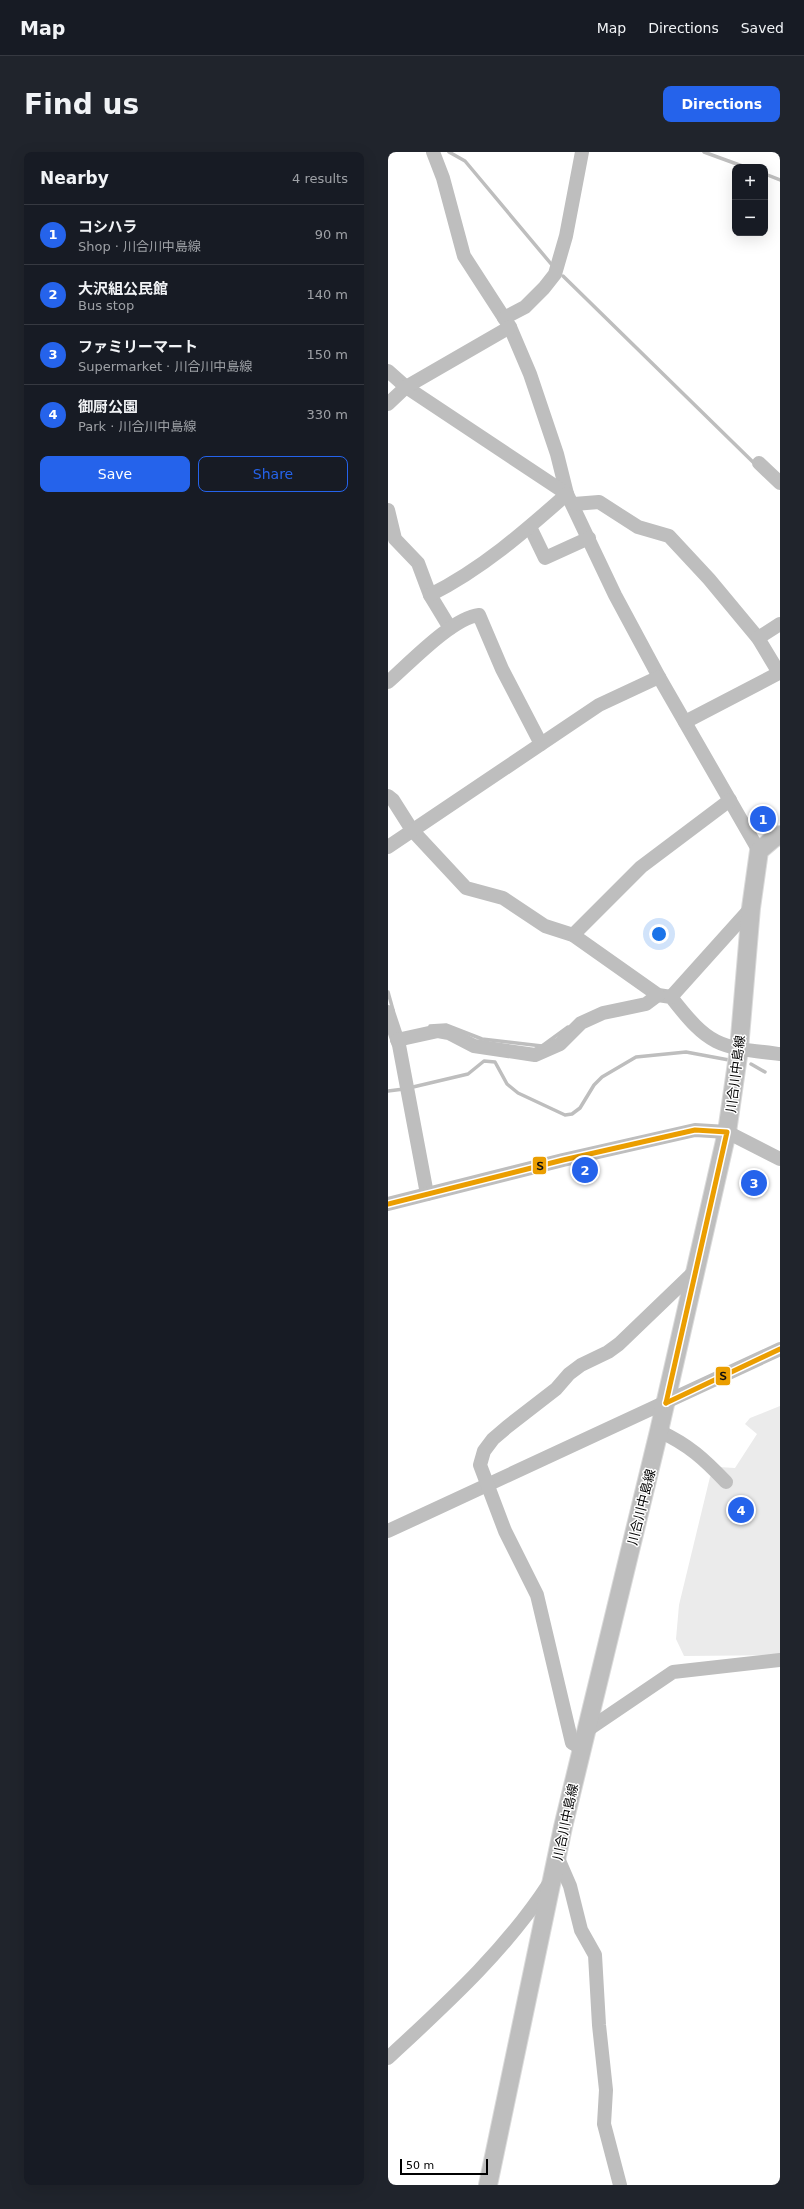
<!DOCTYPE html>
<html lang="en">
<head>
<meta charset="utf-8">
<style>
	:root { --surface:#171b24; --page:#20242c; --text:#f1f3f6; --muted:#9ea1a6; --line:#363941; --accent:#2563eb }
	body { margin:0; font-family:"DejaVu Sans","Noto Sans JP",sans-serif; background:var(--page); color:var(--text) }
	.controls { position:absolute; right:12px; top:12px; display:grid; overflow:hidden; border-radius:8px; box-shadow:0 4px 16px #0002 }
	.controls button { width:36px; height:36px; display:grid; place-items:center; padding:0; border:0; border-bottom:1px solid var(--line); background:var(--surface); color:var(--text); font:20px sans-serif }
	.scale { position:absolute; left:12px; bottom:10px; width:88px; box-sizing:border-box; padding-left:4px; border:2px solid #000; border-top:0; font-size:11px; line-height:14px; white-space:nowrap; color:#000; -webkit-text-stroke:3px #fff; paint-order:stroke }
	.you { position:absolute; left:271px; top:782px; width:14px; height:14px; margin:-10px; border:3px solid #fff; border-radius:50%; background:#1a73e8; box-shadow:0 0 0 6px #1a73e833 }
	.badge { display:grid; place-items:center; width:26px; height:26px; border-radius:50%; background:var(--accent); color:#fff; font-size:13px; font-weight:700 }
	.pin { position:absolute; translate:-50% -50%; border:2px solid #fff; box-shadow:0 1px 4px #0006 }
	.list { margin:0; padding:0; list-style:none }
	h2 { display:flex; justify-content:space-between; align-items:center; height:52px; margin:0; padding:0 16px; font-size:17px }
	h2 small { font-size:13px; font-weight:400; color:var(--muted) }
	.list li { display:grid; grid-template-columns:26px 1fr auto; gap:12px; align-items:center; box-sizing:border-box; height:60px; padding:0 16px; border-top:1px solid var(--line) }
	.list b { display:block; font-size:15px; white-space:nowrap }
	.list p { margin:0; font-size:13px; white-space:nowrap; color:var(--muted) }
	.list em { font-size:13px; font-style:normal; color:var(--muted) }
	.actions { display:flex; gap:8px; padding:12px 16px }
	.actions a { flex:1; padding:9px 0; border:1px solid var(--accent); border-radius:8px; text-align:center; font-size:14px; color:var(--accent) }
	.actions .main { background:var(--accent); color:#fff }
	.map { position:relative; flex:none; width:392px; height:2033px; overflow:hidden; border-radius:8px }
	header { display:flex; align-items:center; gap:24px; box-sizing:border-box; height:56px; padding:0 20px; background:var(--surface); border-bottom:1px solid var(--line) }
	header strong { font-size:19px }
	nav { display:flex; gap:22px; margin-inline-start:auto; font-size:14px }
	.intro { display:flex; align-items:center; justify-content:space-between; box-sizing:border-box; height:96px; padding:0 24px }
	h1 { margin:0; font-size:28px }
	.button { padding:10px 18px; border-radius:8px; background:var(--accent); color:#fff; font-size:14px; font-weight:700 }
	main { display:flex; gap:24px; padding:0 24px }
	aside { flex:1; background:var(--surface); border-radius:8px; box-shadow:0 4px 16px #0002 }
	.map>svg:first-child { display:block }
</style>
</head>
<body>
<header>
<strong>Map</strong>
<nav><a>Map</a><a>Directions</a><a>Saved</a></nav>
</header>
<div class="intro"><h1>Find us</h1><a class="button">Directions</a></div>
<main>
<aside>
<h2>Nearby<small>4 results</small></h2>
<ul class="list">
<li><span class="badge">1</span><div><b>コシハラ</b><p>Shop · 川合川中島線</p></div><em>90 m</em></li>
<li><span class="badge">2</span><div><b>大沢組公民館</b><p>Bus stop</p></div><em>140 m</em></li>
<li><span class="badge">3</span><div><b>ファミリーマート</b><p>Supermarket · 川合川中島線</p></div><em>150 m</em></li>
<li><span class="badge">4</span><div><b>御厨公園</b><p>Park · 川合川中島線</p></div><em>330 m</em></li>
</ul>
<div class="actions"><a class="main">Save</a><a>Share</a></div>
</aside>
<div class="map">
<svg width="392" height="2033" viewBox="0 0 392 2033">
	<rect width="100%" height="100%" fill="#fff"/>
	<!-- green -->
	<path fill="#ebebeb" d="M392 1254V1503L296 1504 288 1487 291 1453 322 1325 330 1315 347 1316 369 1282 357 1272 362 1266Z"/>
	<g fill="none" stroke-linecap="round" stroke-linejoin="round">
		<!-- stream -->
		<g stroke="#bebebe" stroke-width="3.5">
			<path d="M61 0 77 9 164 113"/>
			<path d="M316 0 357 15"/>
			<path d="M377 22 392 28"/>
			<path d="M175 124 368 313"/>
			<path d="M0 840 5 858"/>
			<path d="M42 874 58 873 94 887 154 894 180 875"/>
			<path d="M363 912 377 920"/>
			<path d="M25 935 80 922 96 909 107 910 119 932 130 941 177 963 184 962 192 956 206 933 214 925 248 905 298 900 341 908"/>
			<path d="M0 939 16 937"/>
		</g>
		<defs>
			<path id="major" d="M100 2033 175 1675 271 1279 339 980 351 897 363 756 371 699 385 687 392 683"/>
		</defs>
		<!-- major casing -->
		<use href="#major" stroke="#dbdbdb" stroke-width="20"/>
		<!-- minor -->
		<g stroke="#bebebe" stroke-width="14">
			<path d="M45 0 55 26 76 104 122 175 142 222 169 302 179 342 227 443 271 525 371 699"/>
			<path d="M116 166 137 155 156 136 167 122 178 84 194 0"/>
			<path d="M0 219 18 235 179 342"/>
			<path d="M0 252 18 235 122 175"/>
			<path d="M371 311 392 331"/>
			<path d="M186 352 211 350 250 375 281 384 321 427 370 486 391 521 297 570"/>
			<path d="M0 358 7 387 30 411 42 443 62 476"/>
			<path d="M142 375 157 406 201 386"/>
			<path d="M42 443C94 417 136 380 179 342"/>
			<path d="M370 486 392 472"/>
			<path d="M0 530C22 511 64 466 91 463L114 517 153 592"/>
			<path d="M0 644 5 648 24 678 78 736 115 746 157 774 185 783 270 843 283 845C322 895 330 895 392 902"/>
			<path d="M0 695 211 553 271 525"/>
			<path d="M185 783 253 715 342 648"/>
			<path d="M283 845 363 756"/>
			<path d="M0 860 11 893 39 1042"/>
			<path d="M9 888 50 879 61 881 86 894 147 903 172 892 193 871 215 861 258 852 270 843"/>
			<path d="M0 1052 175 1008 307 978 339 980 392 1007"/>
			<path d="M271 1279C301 1293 316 1307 338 1330"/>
			<path d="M0 1379 392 1197"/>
			<path d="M198 1579 285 1520 392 1508"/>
			<path d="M193 1596 184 1591 149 1443 117 1379 92 1313 96 1299 105 1287 119 1275 168 1237 181 1222 193 1213 220 1200 231 1192 307 1119"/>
			<path d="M169 1704 182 1734 193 1778 207 1803 211 1873 218 1938 216 1972 232 2033"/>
			<path d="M0 1906C58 1852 116 1800 160 1733"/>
		</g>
		<!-- major -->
		<use href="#major" stroke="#bebebe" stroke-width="18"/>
		<defs>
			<g id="bus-1">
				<path d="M0 1052 175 1008 307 978 339 980 278 1251"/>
				<path d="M278 1251 392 1197"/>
			</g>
		</defs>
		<!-- bus-1 casing -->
		<use href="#bus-1" stroke="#fff" stroke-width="8"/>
		<!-- bus-1 -->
		<use href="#bus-1" stroke="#eb9e00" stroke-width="5"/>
	</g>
	<g text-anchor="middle" stroke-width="3" stroke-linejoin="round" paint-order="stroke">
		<!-- street labels -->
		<g font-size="13" fill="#000" stroke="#fff">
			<text transform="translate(347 922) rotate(-83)" y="5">川合川中島線</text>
			<text transform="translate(253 1355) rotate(-76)" y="5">川合川中島線</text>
			<text transform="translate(177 1670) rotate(-78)" y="5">川合川中島線</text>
		</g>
	</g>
	<g stroke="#fff" stroke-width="1.5">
		<rect x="144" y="1004" width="15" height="19" rx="4" fill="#eb9e00"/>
		<rect x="327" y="1214" width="16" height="20" rx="4" fill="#eb9e00"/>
	</g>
	<g font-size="11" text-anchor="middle" font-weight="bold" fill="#111">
		<text x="152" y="1018">Ｓ</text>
		<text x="335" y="1228">Ｓ</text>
	</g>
</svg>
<div class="controls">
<button>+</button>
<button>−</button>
</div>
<div class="scale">50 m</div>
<div class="you"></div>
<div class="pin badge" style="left:375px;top:667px">1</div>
<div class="pin badge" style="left:197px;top:1018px">2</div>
<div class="pin badge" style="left:366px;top:1031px">3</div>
<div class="pin badge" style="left:353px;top:1358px">4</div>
</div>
</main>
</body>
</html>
